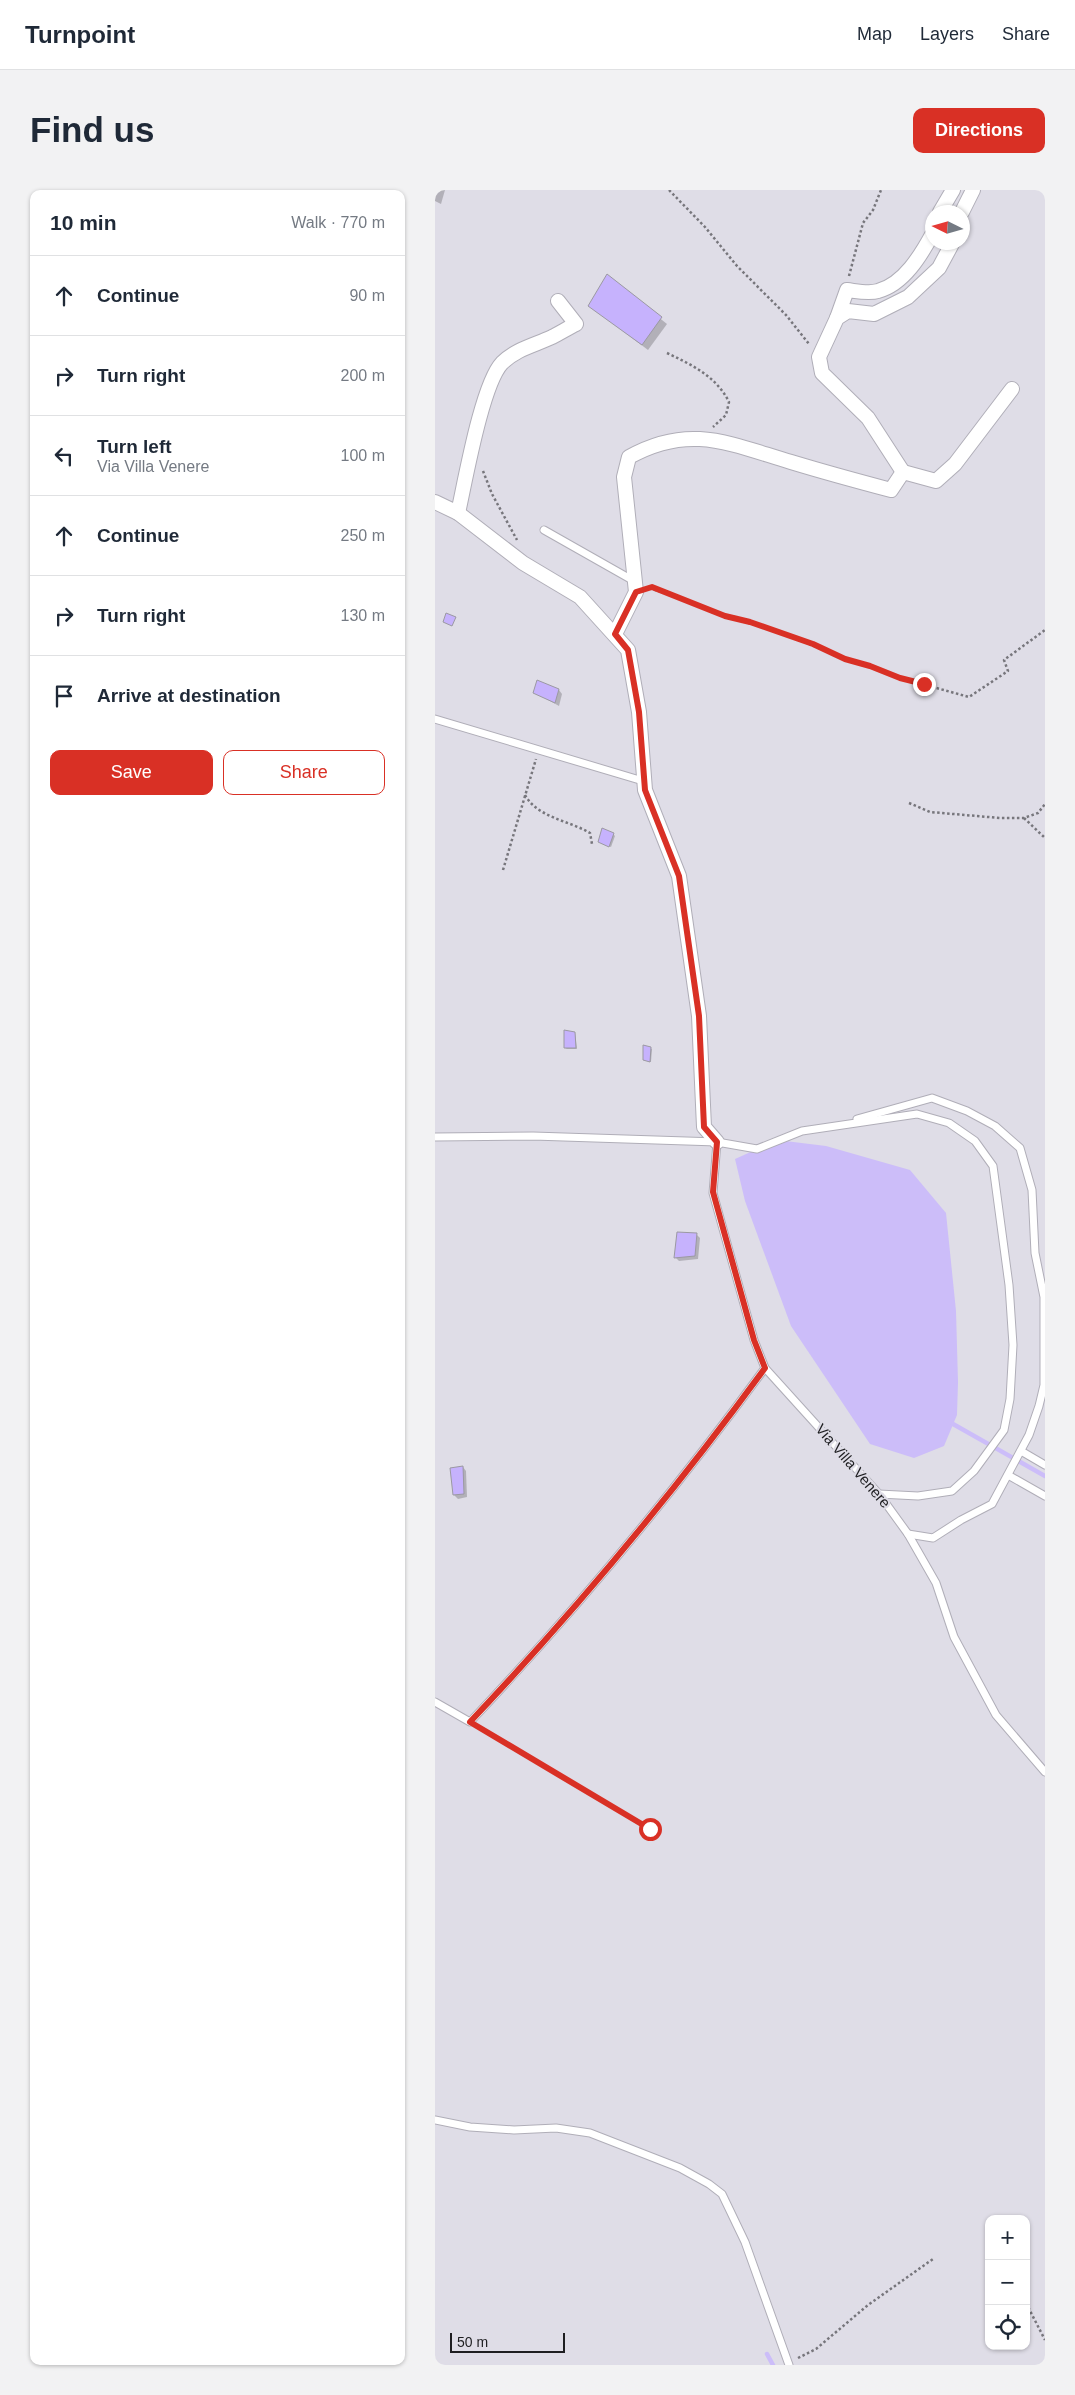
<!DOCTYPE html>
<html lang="en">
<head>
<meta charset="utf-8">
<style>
	:root { --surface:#fff; --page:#f2f2f3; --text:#1f2937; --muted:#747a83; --line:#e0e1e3; --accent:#d93025 }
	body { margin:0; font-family:Helvetica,sans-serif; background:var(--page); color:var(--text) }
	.controls { position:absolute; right:15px; bottom:15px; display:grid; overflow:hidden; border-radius:10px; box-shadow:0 1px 4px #0004 }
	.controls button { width:45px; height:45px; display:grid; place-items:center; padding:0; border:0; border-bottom:1px solid var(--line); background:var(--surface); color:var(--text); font:25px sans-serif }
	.compass { position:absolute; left:490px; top:15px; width:45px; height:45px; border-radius:50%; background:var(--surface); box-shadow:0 1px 4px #0004; rotate:275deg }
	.scale { position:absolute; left:15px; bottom:12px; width:115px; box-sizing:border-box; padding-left:5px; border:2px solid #1e1e21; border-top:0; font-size:14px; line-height:18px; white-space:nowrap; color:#1e1e21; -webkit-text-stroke:4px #dfdde7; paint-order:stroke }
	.stop { position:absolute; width:15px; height:15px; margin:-11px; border:4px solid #d93025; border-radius:50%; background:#fff }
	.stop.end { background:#d93025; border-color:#fff; box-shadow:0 1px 5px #0008 }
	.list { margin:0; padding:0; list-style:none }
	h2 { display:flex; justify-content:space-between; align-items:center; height:65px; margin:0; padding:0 20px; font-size:21px }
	h2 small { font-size:16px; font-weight:400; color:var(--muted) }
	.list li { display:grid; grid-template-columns:32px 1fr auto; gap:15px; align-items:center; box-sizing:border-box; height:80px; padding:0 20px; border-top:1px solid var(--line) }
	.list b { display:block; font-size:19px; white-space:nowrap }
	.list p { margin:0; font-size:16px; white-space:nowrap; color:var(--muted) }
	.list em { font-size:16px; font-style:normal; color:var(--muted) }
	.actions { display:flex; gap:10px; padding:15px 20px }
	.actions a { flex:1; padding:11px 0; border:1px solid var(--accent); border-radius:10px; text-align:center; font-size:18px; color:var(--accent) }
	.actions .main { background:var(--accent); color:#fff }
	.icon { flex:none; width:28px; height:28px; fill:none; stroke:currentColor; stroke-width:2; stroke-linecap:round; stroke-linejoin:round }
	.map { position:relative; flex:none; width:610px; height:2175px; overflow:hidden; border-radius:10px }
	header { display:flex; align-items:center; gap:30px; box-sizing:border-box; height:70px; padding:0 25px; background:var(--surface); border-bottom:1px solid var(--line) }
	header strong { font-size:24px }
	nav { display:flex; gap:28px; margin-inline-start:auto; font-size:18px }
	.intro { display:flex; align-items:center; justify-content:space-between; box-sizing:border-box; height:120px; padding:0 30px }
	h1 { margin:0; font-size:35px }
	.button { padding:12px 22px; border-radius:10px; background:var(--accent); color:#fff; font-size:18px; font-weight:700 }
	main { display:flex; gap:30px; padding:0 30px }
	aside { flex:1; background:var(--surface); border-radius:10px; box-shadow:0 1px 4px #0004 }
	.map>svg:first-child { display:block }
</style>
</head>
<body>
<header>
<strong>Turnpoint</strong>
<nav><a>Map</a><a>Layers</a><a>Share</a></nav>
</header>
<div class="intro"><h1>Find us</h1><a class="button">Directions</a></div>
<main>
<aside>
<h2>10 min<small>Walk · 770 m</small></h2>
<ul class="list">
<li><svg class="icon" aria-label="ahead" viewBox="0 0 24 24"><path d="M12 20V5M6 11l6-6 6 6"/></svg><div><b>Continue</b></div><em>90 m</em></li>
<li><svg class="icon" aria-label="right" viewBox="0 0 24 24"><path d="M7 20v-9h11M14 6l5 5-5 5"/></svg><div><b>Turn right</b></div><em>200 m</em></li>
<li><svg class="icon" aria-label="left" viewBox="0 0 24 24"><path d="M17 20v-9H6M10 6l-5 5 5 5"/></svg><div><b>Turn left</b><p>Via Villa Venere</p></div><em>100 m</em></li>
<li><svg class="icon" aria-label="ahead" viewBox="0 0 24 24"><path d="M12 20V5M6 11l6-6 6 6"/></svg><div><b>Continue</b></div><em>250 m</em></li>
<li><svg class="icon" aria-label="right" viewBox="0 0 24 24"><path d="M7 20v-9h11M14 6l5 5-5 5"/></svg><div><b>Turn right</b></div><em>130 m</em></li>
<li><svg class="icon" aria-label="arrive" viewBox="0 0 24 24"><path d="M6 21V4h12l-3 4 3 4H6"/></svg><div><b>Arrive at destination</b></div></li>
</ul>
<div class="actions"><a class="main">Save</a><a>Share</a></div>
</aside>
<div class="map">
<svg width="610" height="2175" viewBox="0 0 610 2175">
	<rect width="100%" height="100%" fill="#dfdde7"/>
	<!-- water -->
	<path fill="#ccbdf9" d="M342 950 391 956 475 980 511 1023 521 1121 523 1192 522 1225 509 1256 479 1268 435 1254 356 1136 310 1011 300 969Z"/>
	<!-- shadow -->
	<g fill="#0003">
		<path d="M0 0H10L6 14 0 11Z"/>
		<path d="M172 86 232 134 213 160 155 116Z"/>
		<path d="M124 500 127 504 124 516 99 502Z"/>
		<path d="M178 644 180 646 176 657 166 653Z"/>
		<path d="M140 843 142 859H132L130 858Z"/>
		<path d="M215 858 217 859 216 872 209 870Z"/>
		<path d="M261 1044 265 1048 263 1069 244 1071 240 1067Z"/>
		<path d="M28 1277 31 1281 32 1307 23 1309 19 1305 17 1279Z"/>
	</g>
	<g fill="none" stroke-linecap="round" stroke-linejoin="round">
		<!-- stream -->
		<g stroke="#ccbdf9" stroke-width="4.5">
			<path d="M518 1234 610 1286"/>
			<path d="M332 2164 338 2175"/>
		</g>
	</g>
	<!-- building -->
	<g fill="#c6b2fd" stroke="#9b99a2">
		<path d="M172 84 227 127 207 155 153 116Z"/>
		<path d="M11 423 21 427 17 436 8 432Z"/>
		<path d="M102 490 124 499 120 513 98 503Z"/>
		<path d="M167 638 179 643 174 657 163 652Z"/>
		<path d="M129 840 140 842 141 858H129Z"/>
		<path d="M208 855 216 857 215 872 208 870Z"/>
		<path d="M242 1042 262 1043 260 1066 239 1068Z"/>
		<path d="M28 1276 29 1304 18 1305 15 1278Z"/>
	</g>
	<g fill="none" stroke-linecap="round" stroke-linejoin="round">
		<defs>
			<g id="service">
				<path d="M109 340 199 391"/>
				<path d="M0 529 208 591"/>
				<path d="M422 929 497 908 532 921 560 936 585 958 597 1000 600 1063 609 1107V1195L604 1216 594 1245 557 1314 526 1330 498 1348 473 1344"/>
				<path d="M0 947 98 946 282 952 322 959 367 941 482 924 514 933 540 951 558 976 574 1095 578 1155 575 1209 569 1240 539 1281 517 1301 483 1306 444 1304"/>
				<path d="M282 952 278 1003 319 1150 330 1178 444 1304 473 1344 501 1393 519 1447 561 1525 610 1582"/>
				<path d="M586 1261 610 1275"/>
				<path d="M573 1285 610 1306"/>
				<path d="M0 1512 35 1532C140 1421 240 1301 330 1178"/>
				<path d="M0 1930 35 1937 79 1940 121 1938 155 1943 245 1978 274 1994 287 2004 310 2052 354 2175"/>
			</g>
			<g id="minor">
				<path d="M505 22 518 0"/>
				<path d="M527 22 538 0"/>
				<path d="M402 128 412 100C421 101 434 104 443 101 469 94 486 65 498 43"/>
				<path d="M468 282 433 228 387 183 384 167 402 128 413 121 439 124 473 107 504 78 518 52"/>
				<path d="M0 312 23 323 88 373 145 407 193 460 204 522 210 600 244 686 264 826 269 937 282 952"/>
				<path d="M23 323C30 292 47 194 67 173 81 159 100 155 117 147 125 143 133 138 141 134L123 111"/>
				<path d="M180 444 201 402 189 287 194 267C255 233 295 254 356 272 389 282 422 291 456 300L468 282 501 291 520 274 577 199"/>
			</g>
		</defs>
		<!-- service casing -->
		<use href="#service" stroke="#b0aeb8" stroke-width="9"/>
		<!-- minor casing -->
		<use href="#minor" stroke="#b0aeb8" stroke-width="16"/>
		<!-- path -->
		<g stroke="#77767c" stroke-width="2.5" stroke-dasharray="2.5 2.5" stroke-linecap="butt">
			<path d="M234 0 270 37 302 76 351 125 374 154"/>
			<path d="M414 86 428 33 438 20 446 0"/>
			<path d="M232 163C257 175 281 186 294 212L291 225 278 237"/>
			<path d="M48 281 57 304 82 350"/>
			<path d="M214 398 255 411 290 426 348 443 410 469 435 476 465 488 534 507 573 481 569 470 610 440"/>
			<path d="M90 605C103 628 133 630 155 643L157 654"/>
			<path d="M474 613 495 622 565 628H589L603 623 610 614"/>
			<path d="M589 628 610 648"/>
			<path d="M68 680 101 569"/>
			<path d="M45 1538 215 1639"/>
			<path d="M591 2113 610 2150"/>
			<path d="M363 2168 381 2159 433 2115 498 2069"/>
		</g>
		<!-- service -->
		<use href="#service" stroke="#fff" stroke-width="7"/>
		<!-- minor -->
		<use href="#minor" stroke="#fff" stroke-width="14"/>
	</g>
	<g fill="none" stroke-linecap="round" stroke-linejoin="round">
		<!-- route -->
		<path stroke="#d93025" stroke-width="6" d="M215 1639 35 1532C140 1421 240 1301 330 1178L319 1150 278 1002 282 952 269 937 264 826 244 686 210 600 204 522 193 460 180 444 201 402 217 397 290 426 315 432 378 454 410 469 435 476 465 488 489 494"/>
	</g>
	<g text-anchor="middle" stroke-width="4.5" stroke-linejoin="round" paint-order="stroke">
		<!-- street labels -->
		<g font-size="15" fill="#1e1e21" stroke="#dfdde7">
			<text transform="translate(418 1276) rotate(49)" y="5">Via Villa Venere</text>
		</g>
	</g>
</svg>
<div class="controls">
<button>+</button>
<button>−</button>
<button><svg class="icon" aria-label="locate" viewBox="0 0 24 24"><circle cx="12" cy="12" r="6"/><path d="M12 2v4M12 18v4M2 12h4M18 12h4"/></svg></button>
</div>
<svg class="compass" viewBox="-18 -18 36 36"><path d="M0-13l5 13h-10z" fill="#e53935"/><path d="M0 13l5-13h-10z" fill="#747a83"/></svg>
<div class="scale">50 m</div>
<div class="stop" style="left:215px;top:1639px"></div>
<div class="stop end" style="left:489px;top:494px"></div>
</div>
</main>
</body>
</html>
